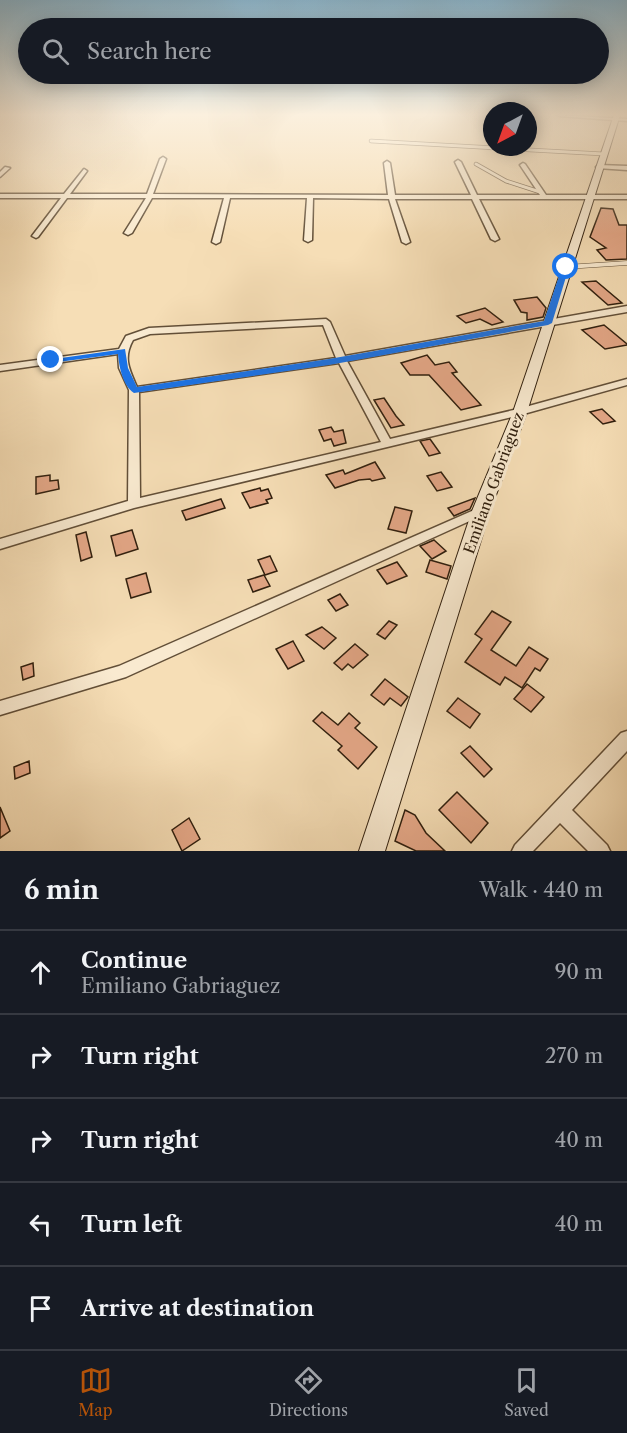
<!DOCTYPE html>
<html lang="en">
<head>
<meta charset="utf-8">
<style>
	:root { --surface:#171b24; --page:#242831; --text:#f1f3f6; --muted:#9ea1a6; --line:#363941; --accent:#b45309 }
	body { margin:0; font-family:"Libre Caslon Text",serif; background:var(--page); color:var(--text) }
	.compass { position:absolute; left:483px; top:102px; width:54px; height:54px; border-radius:50%; background:var(--surface); box-shadow:0 3px 15px #0003; rotate:221deg }
	.stop { position:absolute; width:18px; height:18px; margin:-14px; border:4px solid #1a73e8; border-radius:50%; background:#fff }
	.stop.end { background:#1a73e8; border-color:#fff; box-shadow:0 2px 6px #0008 }
	.list { margin:0; padding:0; list-style:none }
	h2 { display:flex; justify-content:space-between; align-items:center; height:78px; margin:0; padding:0 24px; font-size:26px }
	h2 small { font-size:20px; font-weight:400; color:var(--muted) }
	.list li { display:grid; grid-template-columns:39px 1fr auto; gap:18px; align-items:center; box-sizing:border-box; height:84px; padding:0 24px; border-top:2px solid var(--line) }
	.list b { display:block; font-size:22px; white-space:nowrap }
	.list p { margin:0; font-size:20px; white-space:nowrap; color:var(--muted) }
	.list em { font-size:20px; font-style:normal; color:var(--muted) }
	.icon { flex:none; width:33px; height:33px; fill:none; stroke:currentColor; stroke-width:2; stroke-linecap:round; stroke-linejoin:round }
	.map { position:relative; flex:none; width:627px; height:851px; overflow:hidden }
	.search { position:absolute; background:var(--surface); box-shadow:0 3px 15px #0003; left:18px; right:18px; top:18px; height:66px; display:flex; align-items:center; gap:15px; box-sizing:border-box; padding:0 21px; border-radius:33px; color:var(--muted); font-size:22px }
	.sheet { height:498px; background:var(--surface) }
	nav { display:flex; justify-content:space-around; align-items:center; box-sizing:border-box; height:84px; border-top:2px solid var(--line); background:var(--surface); font-size:16px; color:var(--muted) }
	nav a { display:grid; justify-items:center; gap:3px }
	nav .on { color:var(--accent) }
	.map>svg:first-child { display:block }
</style>
</head>
<body>
<div class="map">
<svg width="627" height="851" viewBox="0 0 627 851">
	<rect width="100%" height="100%" fill="#f6deb6"/>
	<filter id="stains"><feTurbulence type="fractalNoise" baseFrequency=".00333" numOctaves="4"/><feColorMatrix values="0 0 0 0 .2 0 0 0 0 .09 0 0 0 0 .02 0 0 0 .5 -.17"/></filter>
	<radialGradient id="worn" r=".72"><stop offset=".6" stop-color="#630" stop-opacity="0"/><stop offset="1" stop-color="#630" stop-opacity=".3"/></radialGradient>
	<!-- building -->
	<g fill="#e5a888" stroke="#301f0e" stroke-width="1.5">
		<path d="M601 208 613 209 619 225H627V259L606 260 597 250 606 248 590 237Z"/>
		<path d="M596 281 622 303 608 305 582 282Z"/>
		<path d="M537 297 546 308 543 317 527 320V313L521 312 514 300Z"/>
		<path d="M485 308 503 322 492 325 480 319 466 323 457 316Z"/>
		<path d="M604 325 627 344V345L605 349 582 330Z"/>
		<path d="M427 355 435 365 449 362 457 372 452 373 481 405 461 410 429 375H410L401 363Z"/>
		<path d="M384 398 396 416 404 425 391 428 374 400Z"/>
		<path d="M602 409 615 421 603 424 590 412Z"/>
		<path d="M331 427 334 432 343 430 346 443 334 446 331 439 324 441 319 430Z"/>
		<path d="M430 439 440 453 429 456 420 441Z"/>
		<path d="M375 462 385 478 372 481 370 479 359 480 335 488 326 475 343 470 345 474Z"/>
		<path d="M441 472 452 487 437 491 427 476Z"/>
		<path d="M50 475V481L58 480 59 489 36 494V477Z"/>
		<path d="M260 488 261 491 268 489 272 498 266 500 268 503 250 508 242 493Z"/>
		<path d="M475 498 470 509 454 516 448 508Z"/>
		<path d="M221 499 225 508 186 520 182 511Z"/>
		<path d="M395 507 412 511 406 533 388 529Z"/>
		<path d="M132 530 138 549 116 556 111 536Z"/>
		<path d="M86 532 92 557 81 561 76 535Z"/>
		<path d="M434 540 446 551 432 559 420 546Z"/>
		<path d="M270 556 277 571 265 575 258 560Z"/>
		<path d="M430 560 451 566 447 579 426 572Z"/>
		<path d="M397 562 407 576 387 584 377 570Z"/>
		<path d="M146 573 151 592 131 598 126 579Z"/>
		<path d="M264 575 270 586 253 592 248 580Z"/>
		<path d="M340 594 348 605 336 611 328 600Z"/>
		<path d="M492 611 511 622 491 650 516 666 529 647 548 659 540 671 535 668 522 688 505 677 500 685 465 662 482 639 475 634Z"/>
		<path d="M389 621 397 625 385 639 377 634Z"/>
		<path d="M322 627 336 638 324 649 306 635Z"/>
		<path d="M293 641 304 661 288 669 276 649Z"/>
		<path d="M355 644 368 655 353 668 348 664 342 670 334 663Z"/>
		<path d="M33 663 34 676 23 680 21 667Z"/>
		<path d="M385 679 408 697 401 706 390 698 384 705 371 695Z"/>
		<path d="M527 684 544 697 531 712 514 699Z"/>
		<path d="M458 698 480 714 470 728 447 711Z"/>
		<path d="M322 712 338 725 349 713 360 723 355 728 377 747 358 769 338 750 342 746 313 721Z"/>
		<path d="M470 746 492 769 484 777 461 753Z"/>
		<path d="M29 761 30 773 15 779 14 767Z"/>
		<path d="M457 792 488 823 471 843 439 810Z"/>
		<path d="M0 807 10 831 0 838Z"/>
		<path d="M405 810 415 815 426 833 445 851H416L395 841Z"/>
		<path d="M189 818 200 839 182 851 172 830Z"/>
	</g>
	<g fill="none" stroke-linecap="round" stroke-linejoin="round">
		<defs>
			<g id="lane-far1">
				<path d="M371 141 604 154"/>
				<path d="M491 148 492 137"/>
				<path d="M476 164 506 181 540 192"/>
			</g>
			<path id="lane" d="M566 267 627 263"/>
			<g id="street">
				<path d="M557 115 627 119V121L559 116Z"/>
				<path d="M163 157 166 159 153 194 388 195 384 163 387 161 390 163 395 195H471L455 162 458 160 461 162 477 195H540L520 165 523 163 525 164 546 195H627V199H479L499 239 495 241 491 239 472 199H395L410 242 406 244 402 242 389 199 313 198 312 240 308 242 304 240 307 198H230L220 242 216 244 212 242 224 198H152L132 233 128 235 124 233 146 198H67L38 237 36 238 32 236 61 198H0V194H64L84 169 87 171 70 194H147L160 159Z"/>
				<path d="M599 165 627 166V170L597 168 596 167Z"/>
				<path d="M5 167 10 168 0 177V172Z"/>
				<path d="M627 306V312L347 361 390 439 518 409 627 379V385L520 415 134 508 0 549V539L128 501 129 390 119 368 118 354 0 371V365L119 349 126 336 149 328 326 319 330 322 345 356ZM323 325 336 358 137 387C129 369 123 358 133 340L150 334ZM339 363 381 442 140 498 139 392Z"/>
				<path d="M481 507 485 508 487 511 485 514 126 677 0 715V701L119 666Z"/>
				<path d="M627 731V751L572 810 607 845 610 851H588L560 823 533 851H512L515 845 621 733Z"/>
			</g>
			<path id="secondary" d="M614 115H620L527 412 490 511 385 851H359L472 511 513 412Z"/>
		</defs>
		<!-- lane-far1 casing -->
		<use href="#lane-far1" stroke="#624f38" stroke-width="4.5"/>
		<!-- lane casing -->
		<use href="#lane" stroke="#624f38" stroke-width="5"/>
		<!-- street casing -->
		<use href="#street" stroke="#624f38" stroke-width="3"/>
		<!-- secondary casing -->
		<use href="#secondary" stroke="#301f0e" stroke-width="2"/>
		<!-- lane-far1 -->
		<use href="#lane-far1" stroke="#f9ead0" stroke-width="3"/>
		<!-- lane -->
		<use href="#lane" stroke="#f9ead0" stroke-width="4"/>
		<!-- street -->
		<use href="#street" fill="#f9ead0" fill-rule="evenodd"/>
		<!-- secondary -->
		<use href="#secondary" fill="#f9ead0" fill-rule="evenodd"/>
	</g>
	<!-- sky -->
	<linearGradient id="sky" x2="0" y2="1"><stop stop-color="#8ab7d1"/><stop offset="0.49" stop-color="#fbf0de"/><stop offset="1" stop-color="#fbf0de" stop-opacity="0"/></linearGradient>
	<rect width="627" height="234" fill="url(#sky)"/>
	<!-- route -->
	<path fill="#1a73e8" d="M566 265 569 267 552 323 548 325 329 365 134 393C123 386 119 367 118 354L51 363 47 360 125 349 128 368 137 387 329 359 544 321 562 267Z"/>
	<g text-anchor="middle" stroke-width="6" stroke-linejoin="round" paint-order="stroke">
		<!-- street labels -->
		<g font-size="15" fill="#301f0e" stroke="#f9ead0">
			<text transform="translate(494 483) rotate(-70)" y="5">Emiliano Gabriaguez</text>
		</g>
	</g>
	<rect width="100%" height="100%" filter="url(#stains)"/>
	<rect width="100%" height="100%" fill="url(#worn)"/>
</svg>
<svg class="compass" viewBox="-18 -18 36 36"><path d="M0-13l5 13h-10z" fill="#e53935"/><path d="M0 13l5-13h-10z" fill="#9ea1a6"/></svg>
<div class="stop" style="left:566px;top:267px"></div>
<div class="stop end" style="left:51px;top:360px"></div>
<div class="search"><svg class="icon" aria-label="search" viewBox="0 0 24 24"><circle cx="10" cy="10" r="6"/><path d="M15 15l6 6"/></svg>Search here</div>
</div>
<section class="sheet">
<h2>6 min<small>Walk · 440 m</small></h2>
<ul class="list">
<li><svg class="icon" aria-label="ahead" viewBox="0 0 24 24"><path d="M12 20V5M6 11l6-6 6 6"/></svg><div><b>Continue</b><p>Emiliano Gabriaguez</p></div><em>90 m</em></li>
<li><svg class="icon" aria-label="right" viewBox="0 0 24 24"><path d="M7 20v-9h11M14 6l5 5-5 5"/></svg><div><b>Turn right</b></div><em>270 m</em></li>
<li><svg class="icon" aria-label="right" viewBox="0 0 24 24"><path d="M7 20v-9h11M14 6l5 5-5 5"/></svg><div><b>Turn right</b></div><em>40 m</em></li>
<li><svg class="icon" aria-label="left" viewBox="0 0 24 24"><path d="M17 20v-9H6M10 6l-5 5 5 5"/></svg><div><b>Turn left</b></div><em>40 m</em></li>
<li><svg class="icon" aria-label="arrive" viewBox="0 0 24 24"><path d="M6 21V4h12l-3 4 3 4H6"/></svg><div><b>Arrive at destination</b></div></li>
</ul>
</section>
<nav>
<a class="on"><svg class="icon" aria-label="map" viewBox="0 0 24 24"><path d="M3 6l6-2 6 2 6-2v14l-6 2-6-2-6 2zM9 4v14M15 6v14"/></svg>Map</a>
<a><svg class="icon" aria-label="directions" viewBox="0 0 24 24"><path d="M12 3l9 9-9 9-9-9zM9 14v-3h6M13 9l2 2-2 2"/></svg>Directions</a>
<a><svg class="icon" aria-label="saved" viewBox="0 0 24 24"><path d="M7 4h10v16l-5-4-5 4z"/></svg>Saved</a>
</nav>
</body>
</html>
